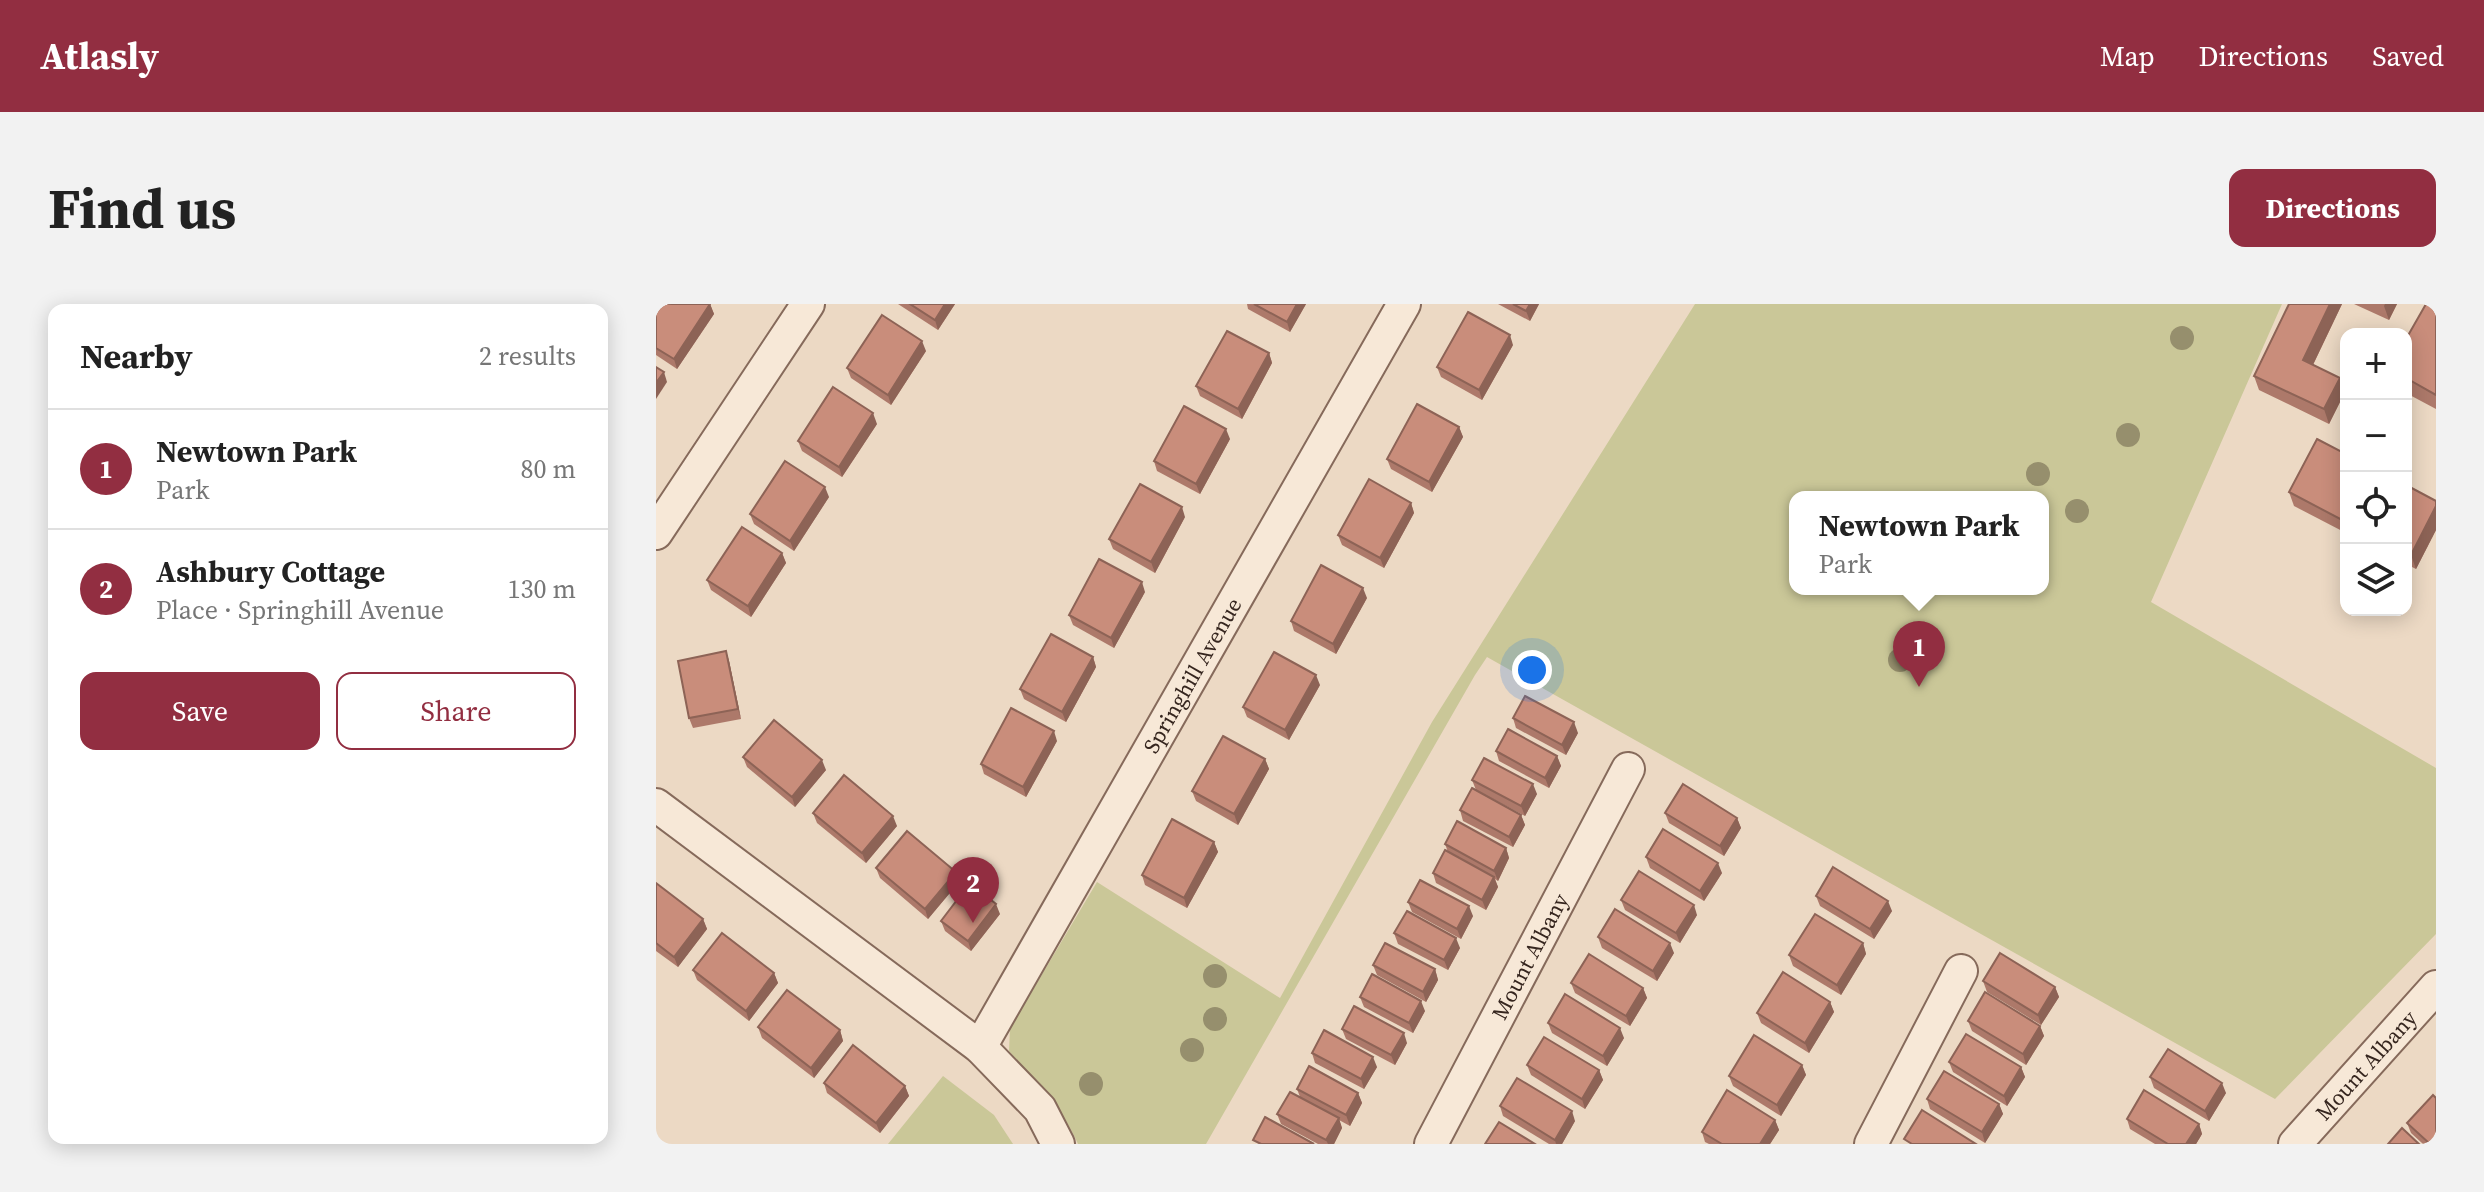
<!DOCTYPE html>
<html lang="en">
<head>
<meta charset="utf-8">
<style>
	:root { --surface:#fff; --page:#f2f2f2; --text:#222; --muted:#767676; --line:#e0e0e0; --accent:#922e41 }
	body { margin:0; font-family:"Source Serif 4",serif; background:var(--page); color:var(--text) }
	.controls { position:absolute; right:24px; top:24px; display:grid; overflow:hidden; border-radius:16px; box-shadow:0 4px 20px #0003 }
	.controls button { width:72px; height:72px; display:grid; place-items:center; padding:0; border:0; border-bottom:2px solid var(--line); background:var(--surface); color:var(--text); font:40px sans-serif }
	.you { position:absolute; left:876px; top:366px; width:28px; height:28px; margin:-20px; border:6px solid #fff; border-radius:50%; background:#1a73e8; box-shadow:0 0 0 12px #1a73e833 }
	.badge { display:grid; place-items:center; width:52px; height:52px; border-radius:50%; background:var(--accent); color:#fff; font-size:26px; font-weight:700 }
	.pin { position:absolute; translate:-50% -66px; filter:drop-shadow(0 2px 4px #0008) }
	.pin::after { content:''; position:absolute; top:42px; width:28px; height:24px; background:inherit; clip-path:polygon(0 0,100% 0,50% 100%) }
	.popup { position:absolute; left:1133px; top:187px; width:260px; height:104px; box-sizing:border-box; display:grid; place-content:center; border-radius:16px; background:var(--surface); filter:drop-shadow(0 2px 6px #0005); font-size:26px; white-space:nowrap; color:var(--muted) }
	.popup b { font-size:30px; color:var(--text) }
	.popup::after { content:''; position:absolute; left:50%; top:100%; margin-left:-16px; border:16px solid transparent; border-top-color:var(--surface) }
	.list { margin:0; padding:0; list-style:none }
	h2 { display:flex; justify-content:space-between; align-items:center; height:104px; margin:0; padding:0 32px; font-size:34px }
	h2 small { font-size:26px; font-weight:400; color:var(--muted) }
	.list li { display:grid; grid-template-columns:52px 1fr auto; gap:24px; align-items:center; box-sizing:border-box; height:120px; padding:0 32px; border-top:2px solid var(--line) }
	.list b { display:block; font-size:30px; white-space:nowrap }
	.list p { margin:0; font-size:26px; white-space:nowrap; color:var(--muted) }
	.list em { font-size:26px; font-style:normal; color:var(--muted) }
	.actions { display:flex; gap:16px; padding:24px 32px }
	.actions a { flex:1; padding:18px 0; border:2px solid var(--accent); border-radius:16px; text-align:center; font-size:28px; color:var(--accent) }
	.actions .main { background:var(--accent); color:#fff }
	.icon { flex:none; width:44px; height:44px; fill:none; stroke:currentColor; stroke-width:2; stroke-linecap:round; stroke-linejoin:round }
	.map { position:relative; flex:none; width:1780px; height:840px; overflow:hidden; border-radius:16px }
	header { display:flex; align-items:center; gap:48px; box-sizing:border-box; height:112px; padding:0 40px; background:var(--accent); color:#fff }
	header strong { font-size:38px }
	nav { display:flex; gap:44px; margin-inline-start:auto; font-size:28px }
	.intro { display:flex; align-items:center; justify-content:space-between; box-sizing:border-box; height:192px; padding:0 48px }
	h1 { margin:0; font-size:56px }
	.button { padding:20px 36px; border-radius:16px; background:var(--accent); color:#fff; font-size:28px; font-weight:700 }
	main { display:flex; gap:48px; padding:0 48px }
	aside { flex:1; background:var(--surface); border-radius:16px; box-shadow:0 4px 20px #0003 }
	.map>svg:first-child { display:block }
</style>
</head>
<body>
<header>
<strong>Atlasly</strong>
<nav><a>Map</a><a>Directions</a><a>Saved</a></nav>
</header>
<div class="intro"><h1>Find us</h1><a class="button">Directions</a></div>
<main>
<aside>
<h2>Nearby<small>2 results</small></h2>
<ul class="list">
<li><span class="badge">1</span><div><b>Newtown Park</b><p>Park</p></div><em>80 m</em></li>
<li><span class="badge">2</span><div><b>Ashbury Cottage</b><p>Place · Springhill Avenue</p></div><em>130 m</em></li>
</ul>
<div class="actions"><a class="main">Save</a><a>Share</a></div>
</aside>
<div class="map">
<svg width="1780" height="840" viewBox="0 0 1780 840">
	<rect width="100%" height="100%" fill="#ecd9c4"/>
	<!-- green -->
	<g fill="#cac798" fill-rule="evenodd">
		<path d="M1039 0H1626L1495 298 1780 464V630L1619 795 831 353 819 371 550 840H422C407 805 378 776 353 747L354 724 441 578 624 694 776 418ZM1139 193H1387V285H1139Z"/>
		<path d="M287 772 338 811 357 840H232Z"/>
	</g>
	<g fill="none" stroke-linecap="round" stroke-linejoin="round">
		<defs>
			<g id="minor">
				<path d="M0 229 152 0"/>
				<path d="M0 501 324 743 384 805 402 840"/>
				<path id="s1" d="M324 743 748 0"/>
				<path id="s2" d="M775 840 972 465"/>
				<path d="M1215 840 1305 667"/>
				<path id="s3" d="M1639 840 1780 683"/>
			</g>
		</defs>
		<!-- minor casing -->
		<use href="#minor" stroke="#866a5b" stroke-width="36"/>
		<!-- minor -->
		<use href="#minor" stroke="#f7e8d7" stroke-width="32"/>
	</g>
	<!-- trees -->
	<g fill="#968f6d">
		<circle cx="1526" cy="34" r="12"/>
		<circle cx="1472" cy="131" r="12"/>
		<circle cx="1382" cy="170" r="12"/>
		<circle cx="1421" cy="207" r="12"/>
		<circle cx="1244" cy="356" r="12"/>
		<circle cx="559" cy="672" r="12"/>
		<circle cx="559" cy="715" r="12"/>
		<circle cx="536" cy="746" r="12"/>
		<circle cx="435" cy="780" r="12"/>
	</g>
	<!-- wall -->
	<g fill="#ad796a">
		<path d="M0 0H54L58 10 21 65 0 51Z"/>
		<path d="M242 0H299L282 26Z"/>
		<path d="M591 0H650L634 28 592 5Z"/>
		<path d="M842 0H883L874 17Z"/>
		<path d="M1633 0H1686L1657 61 1689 88 1673 120 1603 86 1598 72Z"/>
		<path d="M1698 0H1741L1733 16Z"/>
		<path d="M1780 0V105L1750 89V35Z"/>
		<path d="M857 41 826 96 785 73 781 63Z"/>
		<path d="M270 47 235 101 195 74 191 64Z"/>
		<path d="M613 49 616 59 586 115 544 92 540 82Z"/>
		<path d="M221 120 186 173 146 147 142 137Z"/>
		<path d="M803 123 807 133 776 188 735 165 731 155Z"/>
		<path d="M574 135 544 190 501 167 498 157Z"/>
		<path d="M1690 150V229L1638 202 1633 188Z"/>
		<path d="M1750 181 1780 197V226L1760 265 1750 260Z"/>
		<path d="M173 193 138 247 98 220 94 210Z"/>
		<path d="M755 199 758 209 728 264 686 241 682 231Z"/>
		<path d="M529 213 499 269 457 245 453 235Z"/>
		<path d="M126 249 130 259 95 313 55 286 51 276Z"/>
		<path d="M489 288 458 344 417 321 413 311Z"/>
		<path d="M711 294 680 350 638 327 635 317Z"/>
		<path d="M70 347 73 357 85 415 37 424 33 414Z"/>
		<path d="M437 353 440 363 410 418 368 395 364 385Z"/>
		<path d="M664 381 633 436 591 413 587 403Z"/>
		<path d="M857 414 922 429 910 451 860 424Z"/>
		<path d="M401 437 370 493 328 470 325 460Z"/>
		<path d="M840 447 901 452 905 462 893 484 843 457Z"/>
		<path d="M87 453 170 466 139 503 91 463Z"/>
		<path d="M609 455 613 465 582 521 540 497 536 487Z"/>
		<path d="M816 476 881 490 869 512 820 486Z"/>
		<path d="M804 506 865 511 869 521 857 543 807 517Z"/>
		<path d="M157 509 241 522 210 559 161 519Z"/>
		<path d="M1009 509 1081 514 1085 524 1068 552 1013 519Z"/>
		<path d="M558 538 562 548 531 604 489 581 486 571Z"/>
		<path d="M789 540 850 544 853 554 842 577 839 575 842 583 830 606 780 579 777 569 792 548Z"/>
		<path d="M990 553 1066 569 1048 597 994 564Z"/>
		<path d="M220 564 303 578 272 615 224 574Z"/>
		<path d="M0 579 47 615 51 625 22 663 0 647Z"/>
		<path d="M1160 592 1236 607 1218 635 1164 602Z"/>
		<path d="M965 596 1041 611 1024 639 969 606Z"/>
		<path d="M752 598 817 612 805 635 756 608Z"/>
		<path d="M344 610 315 647 289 627 285 617Z"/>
		<path d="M738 629 804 644 792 666 742 640Z"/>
		<path d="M942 633 1018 649 1001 677 946 644Z"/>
		<path d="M1207 639 1210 650 1185 691 1137 662 1133 651Z"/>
		<path d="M717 661 779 665 782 676 770 698 721 671Z"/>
		<path d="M37 666 118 669 122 679 93 717 41 676Z"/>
		<path d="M1327 677 1399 683 1403 693 1385 721 1331 688Z"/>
		<path d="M915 679 987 684 991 694 974 722 919 689Z"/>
		<path d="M704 693 769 707 757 729 708 703Z"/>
		<path d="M1174 698 1178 708 1153 749 1105 719 1101 709Z"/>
		<path d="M1312 717 1384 722 1388 732 1370 761 1316 727Z"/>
		<path d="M892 719 968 734 951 762 896 729Z"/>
		<path d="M102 723 184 726 187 737 158 774 106 734Z"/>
		<path d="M686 725 751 739 739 761 690 735Z"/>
		<path d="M656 749 721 763 708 785 659 759Z"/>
		<path d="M1293 758 1365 763 1369 773 1351 802 1297 768Z"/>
		<path d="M871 761 943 766 947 776 929 805 875 771Z"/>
		<path d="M1146 761 1150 771 1125 812 1077 782 1073 772Z"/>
		<path d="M1494 773 1570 789 1553 817 1498 784Z"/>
		<path d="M168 779 249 782 253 792 224 829 171 789Z"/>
		<path d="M641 785 702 789 706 799 694 822 683 816 686 824 678 840H662L625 820 621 810 644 793Z"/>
		<path d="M1271 795 1343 800 1347 810 1329 839 1274 805Z"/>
		<path d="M844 802 919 817 906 840H893L847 812Z"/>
		<path d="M1471 815 1543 820 1546 830 1540 840H1499L1474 825Z"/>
		<path d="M1119 816 1123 826 1114 840H1053L1049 838 1046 828Z"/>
		<path d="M1751 819 1780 840H1767L1755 829Z"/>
	</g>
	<!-- shaded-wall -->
	<g fill="#8d6356">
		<path d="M54 0 58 10 21 65 18 55Z"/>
		<path d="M289 0H299L282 26 279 16Z"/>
		<path d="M641 0H650L634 28 631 18Z"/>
		<path d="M874 0H883L874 17 870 7Z"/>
		<path d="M1674 0H1686L1652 71 1647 56Z"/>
		<path d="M1729 0H1741L1733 16 1728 2Z"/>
		<path d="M854 31 857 41 826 96 823 86Z"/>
		<path d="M266 37 270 47 235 101 232 91Z"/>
		<path d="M613 49 616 59 586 115 582 105Z"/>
		<path d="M8 68 11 78 0 95V79Z"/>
		<path d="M1684 74 1689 88 1673 120 1668 105Z"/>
		<path d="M217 109 221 120 186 173 183 163Z"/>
		<path d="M803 123 807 133 776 188 773 178Z"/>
		<path d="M570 125 574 135 544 190 540 180Z"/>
		<path d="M169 183 173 193 138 247 134 237Z"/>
		<path d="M755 199 758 209 728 264 724 254Z"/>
		<path d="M1780 202V226L1760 265 1755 251Z"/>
		<path d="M526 203 529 213 499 269 495 258Z"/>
		<path d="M126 249 130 259 95 313 92 302Z"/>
		<path d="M486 278 489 288 458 344 455 334Z"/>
		<path d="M707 284 711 294 680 350 677 340Z"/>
		<path d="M70 347 73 357 85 415 82 405Z"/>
		<path d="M437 353 440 363 410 418 406 408Z"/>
		<path d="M660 371 664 381 633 436 629 426Z"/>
		<path d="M918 418 922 429 910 451 906 441Z"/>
		<path d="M398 427 401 437 370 493 367 483Z"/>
		<path d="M901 452 905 462 893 484 889 474Z"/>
		<path d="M609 455 613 465 582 521 578 510Z"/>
		<path d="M166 456 170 466 139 503 136 493Z"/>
		<path d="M877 480 881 490 869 512 865 502Z"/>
		<path d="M865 511 869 521 857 543 853 533Z"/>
		<path d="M237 512 241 522 210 559 206 549Z"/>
		<path d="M1081 514 1085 524 1068 552 1064 542Z"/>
		<path d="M558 538 562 548 531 604 528 594Z"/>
		<path d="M850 544 853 554 842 577 838 567Z"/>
		<path d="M1062 559 1066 569 1048 597 1044 587Z"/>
		<path d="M300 568 303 578 272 615 269 605Z"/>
		<path d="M838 573 842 583 830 606 826 596Z"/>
		<path d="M1232 597 1236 607 1218 635 1214 625Z"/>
		<path d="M340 600 344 610 315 647 312 637Z"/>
		<path d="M1038 601 1041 611 1024 639 1020 629Z"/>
		<path d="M813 602 817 612 805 635 801 625Z"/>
		<path d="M47 615 51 625 22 663 18 653Z"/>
		<path d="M800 634 804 644 792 666 788 656Z"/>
		<path d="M1014 639 1018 649 1001 677 997 667Z"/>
		<path d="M1207 639 1210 650 1185 691 1181 681Z"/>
		<path d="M779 665 782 676 770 698 767 688Z"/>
		<path d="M118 669 122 679 93 717 90 707Z"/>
		<path d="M1399 683 1403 693 1385 721 1382 711Z"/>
		<path d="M987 684 991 694 974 722 970 712Z"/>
		<path d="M765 697 769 707 757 729 753 719Z"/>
		<path d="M1174 698 1178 708 1153 749 1149 739Z"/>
		<path d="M1384 722 1388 732 1370 761 1367 750Z"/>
		<path d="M964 724 968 734 951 762 947 752Z"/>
		<path d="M184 726 187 737 158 774 155 764Z"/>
		<path d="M748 729 751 739 739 761 735 751Z"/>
		<path d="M717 753 721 763 708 785 705 775Z"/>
		<path d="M1146 761 1150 771 1125 812 1121 801Z"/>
		<path d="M1365 763 1369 773 1351 802 1348 792Z"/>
		<path d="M943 766 947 776 929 805 926 795Z"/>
		<path d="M1566 779 1570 789 1553 817 1549 807Z"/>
		<path d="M249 782 253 792 224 829 220 819Z"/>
		<path d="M702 789 706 799 694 822 690 811Z"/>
		<path d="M1343 800 1347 810 1329 839 1326 828Z"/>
		<path d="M916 807 919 817 906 840H900L899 836Z"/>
		<path d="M683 814 686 824 678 840H672L670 836Z"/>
		<path d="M1119 816 1123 826 1114 840H1104Z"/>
		<path d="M1543 820 1546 830 1540 840H1530Z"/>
	</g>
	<!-- building -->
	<g fill="#c98d7b" stroke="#8d6356" stroke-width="2">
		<path d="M0 0H54L18 55 0 44Z"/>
		<path d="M254 0H289L279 16Z"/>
		<path d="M598 0H641L631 18Z"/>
		<path d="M857 0H874L870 7Z"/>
		<path d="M1633 0H1674L1647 56 1684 74 1668 105 1598 72Z"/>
		<path d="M1770 0H1780V91L1750 74V35Z"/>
		<path d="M812 8 854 31 823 86 781 63Z"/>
		<path d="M226 11 266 37 232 91 191 64Z"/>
		<path d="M571 27 613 49 582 105 540 82Z"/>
		<path d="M0 63 8 68 0 79Z"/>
		<path d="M177 83 217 109 183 163 142 137Z"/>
		<path d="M761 100 803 123 773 178 731 155Z"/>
		<path d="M528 102 570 125 540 180 498 157Z"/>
		<path d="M1661 135 1690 150V218L1633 188Z"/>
		<path d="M129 157 169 183 134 237 94 210Z"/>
		<path d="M713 175 755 199 724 254 682 231Z"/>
		<path d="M484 180 526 203 495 258 453 235Z"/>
		<path d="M1750 181 1780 197V202L1755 251 1750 249Z"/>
		<path d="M86 223 126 249 92 302 51 276Z"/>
		<path d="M443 255 486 278 455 334 413 311Z"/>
		<path d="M665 261 707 284 677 340 635 317Z"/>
		<path d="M395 330 437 353 406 408 364 385Z"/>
		<path d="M70 347 82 405 33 414 22 357Z"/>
		<path d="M618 348 660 371 629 426 587 403Z"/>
		<path d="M869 392 918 418 906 441 857 414Z"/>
		<path d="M355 404 398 427 367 483 325 460Z"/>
		<path d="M118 416 166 456 136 493 87 453Z"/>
		<path d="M852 425 901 452 889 474 840 447Z"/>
		<path d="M567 432 609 455 578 510 536 487Z"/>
		<path d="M828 454 877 480 865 502 816 476Z"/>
		<path d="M188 471 237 512 206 549 157 509Z"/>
		<path d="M1027 480 1081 514 1064 542 1009 509Z"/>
		<path d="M816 484 865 511 853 533 804 506Z"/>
		<path d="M516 515 558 538 528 594 486 571Z"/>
		<path d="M801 517 850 544 838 567 789 540Z"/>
		<path d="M1007 525 1062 559 1044 587 990 553Z"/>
		<path d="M251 527 300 568 269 605 220 564Z"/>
		<path d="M789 546 838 573 826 596 777 569Z"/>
		<path d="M1177 563 1232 597 1214 625 1160 592Z"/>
		<path d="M983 567 1038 601 1020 629 965 596Z"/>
		<path d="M764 576 813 602 801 625 752 598Z"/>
		<path d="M0 579 47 615 18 653 0 639Z"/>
		<path d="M314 579 340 600 312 637 285 617Z"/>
		<path d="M959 605 1014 639 997 667 942 633Z"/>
		<path d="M751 607 800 634 788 656 738 629Z"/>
		<path d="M1159 610 1207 639 1181 681 1133 651Z"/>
		<path d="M66 629 118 669 90 707 37 666Z"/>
		<path d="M729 639 779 665 767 688 717 661Z"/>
		<path d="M1344 649 1399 683 1382 711 1327 677Z"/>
		<path d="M933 650 987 684 970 712 915 679Z"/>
		<path d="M1127 668 1174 698 1149 739 1101 709Z"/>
		<path d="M716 670 765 697 753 719 704 693Z"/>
		<path d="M131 686 184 726 155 764 102 723Z"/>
		<path d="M1329 688 1384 722 1367 750 1312 717Z"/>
		<path d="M909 690 964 724 947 752 892 719Z"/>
		<path d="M698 702 748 729 735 751 686 725Z"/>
		<path d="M668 726 717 753 705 775 656 749Z"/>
		<path d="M1310 730 1365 763 1348 792 1293 758Z"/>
		<path d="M1098 731 1146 761 1121 801 1073 772Z"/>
		<path d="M888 733 943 766 926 795 871 761Z"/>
		<path d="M197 741 249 782 220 819 168 779Z"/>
		<path d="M1512 745 1566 779 1549 807 1494 773Z"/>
		<path d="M653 762 702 789 690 811 641 785Z"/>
		<path d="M1288 767 1343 800 1326 828 1271 795Z"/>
		<path d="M861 774 916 807 899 836 844 802Z"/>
		<path d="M1071 786 1119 816 1104 840H1066L1046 828Z"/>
		<path d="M1488 786 1543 820 1530 840H1512L1471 815Z"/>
		<path d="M634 788 683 814 670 836 621 810Z"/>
		<path d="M1777 791 1780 794V840H1774L1751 819Z"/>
		<path d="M1266 806 1320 840H1256L1248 835Z"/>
		<path d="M609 813 658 840H605L597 836Z"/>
		<path d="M843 818 879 840H829Z"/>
		<path d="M1746 824 1763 840H1732Z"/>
	</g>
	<g text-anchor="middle" stroke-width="8" stroke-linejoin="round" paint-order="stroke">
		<!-- street labels -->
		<g font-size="22" fill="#36261f" stroke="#f4e4d3">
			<text dy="8" stroke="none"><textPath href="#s1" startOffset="428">Springhill Avenue</textPath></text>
			<text dy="8" stroke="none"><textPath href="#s2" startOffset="212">Mount Albany</textPath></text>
			<text dy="8" stroke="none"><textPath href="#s3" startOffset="106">Mount Albany</textPath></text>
		</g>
	</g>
</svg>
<div class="controls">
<button>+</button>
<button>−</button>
<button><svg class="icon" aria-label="locate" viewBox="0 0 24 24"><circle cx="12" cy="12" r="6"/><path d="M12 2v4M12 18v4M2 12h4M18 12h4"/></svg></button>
<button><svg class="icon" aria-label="layers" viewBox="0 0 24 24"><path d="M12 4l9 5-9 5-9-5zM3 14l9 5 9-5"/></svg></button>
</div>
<div class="you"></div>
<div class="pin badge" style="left:1263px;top:383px">1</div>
<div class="popup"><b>Newtown Park</b>Park</div>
<div class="pin badge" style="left:317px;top:619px">2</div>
</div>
</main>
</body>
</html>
